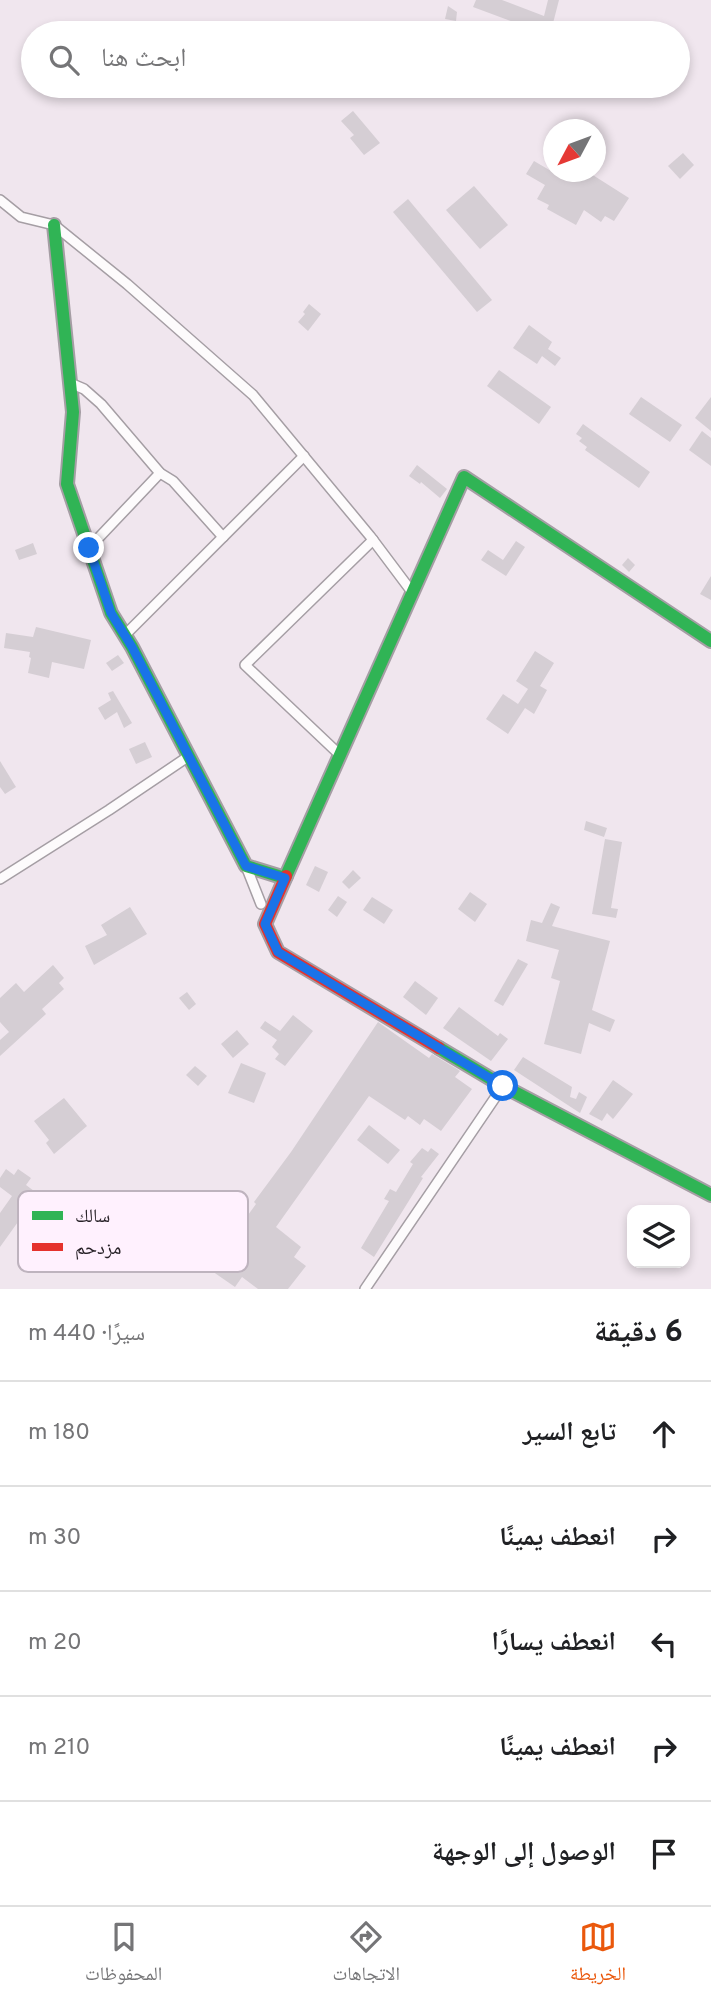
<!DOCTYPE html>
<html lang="ar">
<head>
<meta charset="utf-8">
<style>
	:root { --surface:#fff; --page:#f2f2f2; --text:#202124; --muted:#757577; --line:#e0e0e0; --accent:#ea580c }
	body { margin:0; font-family:Overpass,"Noto Naskh Arabic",sans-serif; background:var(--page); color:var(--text); direction:rtl }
	.controls { position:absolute; right:21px; bottom:21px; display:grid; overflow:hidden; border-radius:14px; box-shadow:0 4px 10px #0003 }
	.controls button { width:63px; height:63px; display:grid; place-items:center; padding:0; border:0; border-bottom:2px solid var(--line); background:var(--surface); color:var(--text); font:35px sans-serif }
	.compass { position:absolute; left:543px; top:119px; width:63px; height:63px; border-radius:50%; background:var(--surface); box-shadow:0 4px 10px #0003; rotate:229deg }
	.stop { position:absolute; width:21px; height:21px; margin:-16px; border:5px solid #1a73e8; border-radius:50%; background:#fff }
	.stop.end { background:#1a73e8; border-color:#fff; box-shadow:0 2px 7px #0008 }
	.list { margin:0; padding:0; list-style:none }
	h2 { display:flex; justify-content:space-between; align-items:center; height:91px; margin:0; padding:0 28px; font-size:30px }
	h2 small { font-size:23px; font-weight:400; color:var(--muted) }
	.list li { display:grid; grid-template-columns:46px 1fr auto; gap:21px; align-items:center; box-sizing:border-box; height:105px; padding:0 28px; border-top:2px solid var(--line) }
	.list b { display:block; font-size:26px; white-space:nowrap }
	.list em { font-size:23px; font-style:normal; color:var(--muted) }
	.icon { flex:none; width:38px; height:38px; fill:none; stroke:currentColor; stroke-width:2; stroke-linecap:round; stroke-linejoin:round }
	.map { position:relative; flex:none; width:711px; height:1289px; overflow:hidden; direction:ltr }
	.search { position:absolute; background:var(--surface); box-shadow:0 4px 10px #0003; left:21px; right:21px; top:21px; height:77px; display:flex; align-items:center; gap:18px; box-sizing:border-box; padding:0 24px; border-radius:38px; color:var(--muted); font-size:26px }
	.sheet { height:616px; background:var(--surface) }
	nav { display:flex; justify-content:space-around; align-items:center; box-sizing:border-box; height:98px; border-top:2px solid var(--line); background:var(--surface); font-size:19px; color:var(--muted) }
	nav a { display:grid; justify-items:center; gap:4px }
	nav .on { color:var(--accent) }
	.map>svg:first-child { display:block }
</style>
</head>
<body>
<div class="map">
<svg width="711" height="1289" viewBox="0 0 711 1289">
	<rect width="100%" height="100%" fill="#f0e6ee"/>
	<!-- building -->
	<g fill="#d5ced4">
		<path d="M476 0H502L544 16 548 0H559L551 31 536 27 535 30 473 7Z"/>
		<path d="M448 6 457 12 456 21 445 19Z"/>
		<path d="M71 22 83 33H60Z"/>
		<path d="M353 111 380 143 364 155 350 138 354 135 341 121Z"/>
		<path d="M683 153 694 165 680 179 668 166Z"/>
		<path d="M534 161 563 178 566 172H588L629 198 614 221 605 216 601 222 584 210 576 225 547 209 549 205 537 199 545 185 526 174Z"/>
		<path d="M474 186 508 225 480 249 446 210Z"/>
		<path d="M408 199 492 300 477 312 393 212Z"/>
		<path d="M309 304 321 314 308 331 298 322 305 314 303 312Z"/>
		<path d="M529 325 552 342 548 349 561 358 555 366 542 356 537 364 513 348Z"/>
		<path d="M499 370 551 407 539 424 487 386Z"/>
		<path d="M641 397 682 425 670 442 629 414Z"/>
		<path d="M711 397V431L695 418Z"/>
		<path d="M583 424 650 472 639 488 585 450 587 447 579 441 582 438 576 434Z"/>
		<path d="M702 431 711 438V466L689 450Z"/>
		<path d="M417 465 447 489 440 498 421 482 420 484 409 476Z"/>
		<path d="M516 541 525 547 506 576 481 560 488 550 503 560Z"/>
		<path d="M33 543 37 554 19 560 15 550Z"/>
		<path d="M628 558 635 565 629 572 622 565Z"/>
		<path d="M711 576V600L700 594Z"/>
		<path d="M36 627 91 640 84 669 52 662 49 678 28 673 31 658 29 657 30 652 4 648 6 633 33 637Z"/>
		<path d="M535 651 554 663 540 686 547 690 534 714 525 708 508 734 486 719 503 694 518 704 528 689 516 681Z"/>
		<path d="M118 655 124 663 112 671 106 663Z"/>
		<path d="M113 691 132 723 124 728 117 712 105 720 98 708 111 700 108 693Z"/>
		<path d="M145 742 152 757 136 764 129 749Z"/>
		<path d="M0 761 16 787 5 794 0 787Z"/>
		<path d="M586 821 607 828 604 837 584 830Z"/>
		<path d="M605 839 622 842 611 908 618 909 616 918 592 914Z"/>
		<path d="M315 866 328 872 319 892 306 885Z"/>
		<path d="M353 870 361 878 349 889 342 882Z"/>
		<path d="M470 892 487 904 475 922 458 909Z"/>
		<path d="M338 896 347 902 337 917 328 910Z"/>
		<path d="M372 897 393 910 384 924 363 910Z"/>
		<path d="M551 903 560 907 552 926 610 941 592 1010 615 1020 610 1032 589 1023 581 1054 544 1044 560 981 551 978 559 950 526 941 531 920 542 923Z"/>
		<path d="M130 907 147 934 94 965 85 946 107 935 101 925Z"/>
		<path d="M518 959 528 964 503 1006 494 1001Z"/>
		<path d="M53 965 64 978 59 983 64 989 42 1009 46 1014 0 1056V1040L9 1032 0 1022V998L16 983 24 992Z"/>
		<path d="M415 981 438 998 426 1015 403 997Z"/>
		<path d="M187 992 196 1004 189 1010 179 998Z"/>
		<path d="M459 1007 498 1036 500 1033 508 1039 491 1061 443 1028Z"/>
		<path d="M293 1015 313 1031 285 1066 275 1059 279 1054 272 1047 277 1040 260 1028 265 1021 280 1031Z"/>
		<path d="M378 1022 429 1058 432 1054 457 1069 460 1071 455 1077 472 1089 441 1131 424 1119 420 1125 408 1116 405 1120 369 1096 276 1227 301 1247 294 1257 306 1266 288 1289H258L242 1277 235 1287 209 1269 256 1204 254 1202 291 1152Z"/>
		<path d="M237 1030 249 1044 233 1058 221 1044Z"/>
		<path d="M523 1057 572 1087 570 1097 576 1099 579 1092 587 1097 580 1113 514 1070Z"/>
		<path d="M241 1063 266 1073 254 1103 228 1093Z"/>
		<path d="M195 1066 207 1076 198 1086 186 1075Z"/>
		<path d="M613 1080 633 1094 613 1119 607 1113 602 1121 589 1114Z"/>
		<path d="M64 1098 87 1126 54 1154 46 1143 49 1140 34 1121Z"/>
		<path d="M369 1125 400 1150 388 1164 357 1140Z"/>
		<path d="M422 1148 428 1152 431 1148 439 1154 421 1177 423 1178 374 1257 361 1248 389 1201 384 1199 390 1189 396 1192 413 1164 410 1162Z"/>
		<path d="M6 1169 14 1175 18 1169 31 1178 26 1185 38 1194 0 1247V1213L12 1196 0 1187V1178Z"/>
	</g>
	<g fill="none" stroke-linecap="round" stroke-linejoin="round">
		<defs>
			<g id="street">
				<path d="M0 200 21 217 54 225 127 284 253 395 370 536 412 592"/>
				<path d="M70 383 84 389 101 404 160 473 173 481 223 537"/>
				<path d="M89 548 160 473"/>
				<path d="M125 635 304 456"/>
				<path d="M340 755 245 665 373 540"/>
				<path d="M246 866 261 904"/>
				<path d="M0 879 109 810 189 756"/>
				<path d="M365 1289 503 1086"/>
			</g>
			<g id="fast">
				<path d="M54 225 73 412 67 484 111 613 132 647 246 866 285 878"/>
				<path d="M286 876 464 477 711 641"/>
				<path d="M439 1048 503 1086 711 1195"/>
			</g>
			<path id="jam" d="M286 876 265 924 278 952 439 1048"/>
		</defs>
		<!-- street casing -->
		<use href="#street" stroke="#a59ea4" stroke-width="12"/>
		<!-- fast casing -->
		<use href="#fast" stroke="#a59ea4" stroke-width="16"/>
		<!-- jam casing -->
		<use href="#jam" stroke="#a59ea4" stroke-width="16"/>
		<!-- street -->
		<use href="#street" stroke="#fdfbfc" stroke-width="9"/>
		<!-- fast -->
		<use href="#fast" stroke="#30b455" stroke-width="12"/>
		<!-- jam -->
		<use href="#jam" stroke="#e5322d" stroke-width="12"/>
	</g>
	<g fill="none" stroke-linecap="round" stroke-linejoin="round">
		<!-- route -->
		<path stroke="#1a73e8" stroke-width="9" d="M89 548 111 613 132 647 246 866 285 878 265 924 278 952 503 1086"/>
	</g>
	<!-- legend -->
	<rect x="18" y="1191" width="230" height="81" rx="10" fill="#fff1fe" stroke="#beb3be" stroke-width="2"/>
	<rect x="32" y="1211" width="31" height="9" fill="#30b455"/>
	<rect x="32" y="1243" width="31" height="8" fill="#e5322d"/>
	<g font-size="19" fill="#282228">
		<text x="75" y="1222">سالك</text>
		<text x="75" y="1254">مزدحم</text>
	</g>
</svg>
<div class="controls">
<button><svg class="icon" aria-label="layers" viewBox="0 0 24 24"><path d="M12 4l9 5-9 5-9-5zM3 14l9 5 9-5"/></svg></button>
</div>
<svg class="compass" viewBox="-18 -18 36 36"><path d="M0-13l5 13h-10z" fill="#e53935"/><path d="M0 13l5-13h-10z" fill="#757577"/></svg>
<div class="stop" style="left:503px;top:1086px"></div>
<div class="stop end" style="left:89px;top:548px"></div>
<div class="search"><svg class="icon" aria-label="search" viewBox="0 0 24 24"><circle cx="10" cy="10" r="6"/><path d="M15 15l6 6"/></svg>ابحث هنا</div>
</div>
<section class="sheet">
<h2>6 دقيقة<small>سيرًا · 440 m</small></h2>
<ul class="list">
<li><svg class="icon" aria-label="ahead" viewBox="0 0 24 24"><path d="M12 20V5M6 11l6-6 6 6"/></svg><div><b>تابع السير</b></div><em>180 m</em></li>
<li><svg class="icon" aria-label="right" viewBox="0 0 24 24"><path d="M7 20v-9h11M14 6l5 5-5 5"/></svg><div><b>انعطف يمينًا</b></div><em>30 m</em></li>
<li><svg class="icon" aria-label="left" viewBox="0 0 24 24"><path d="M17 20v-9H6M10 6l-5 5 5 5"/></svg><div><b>انعطف يسارًا</b></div><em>20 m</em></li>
<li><svg class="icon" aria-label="right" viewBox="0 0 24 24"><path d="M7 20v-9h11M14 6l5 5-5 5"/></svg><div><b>انعطف يمينًا</b></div><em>210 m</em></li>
<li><svg class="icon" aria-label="arrive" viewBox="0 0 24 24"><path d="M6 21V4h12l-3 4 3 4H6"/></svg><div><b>الوصول إلى الوجهة</b></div></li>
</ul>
</section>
<nav>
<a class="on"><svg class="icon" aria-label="map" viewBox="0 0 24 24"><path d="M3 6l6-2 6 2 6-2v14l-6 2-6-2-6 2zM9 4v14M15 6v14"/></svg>الخريطة</a>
<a><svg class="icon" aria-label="directions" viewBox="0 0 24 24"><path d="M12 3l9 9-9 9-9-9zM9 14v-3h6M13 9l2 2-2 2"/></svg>الاتجاهات</a>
<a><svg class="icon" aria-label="saved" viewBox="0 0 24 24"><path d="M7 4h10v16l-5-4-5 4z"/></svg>المحفوظات</a>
</nav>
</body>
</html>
